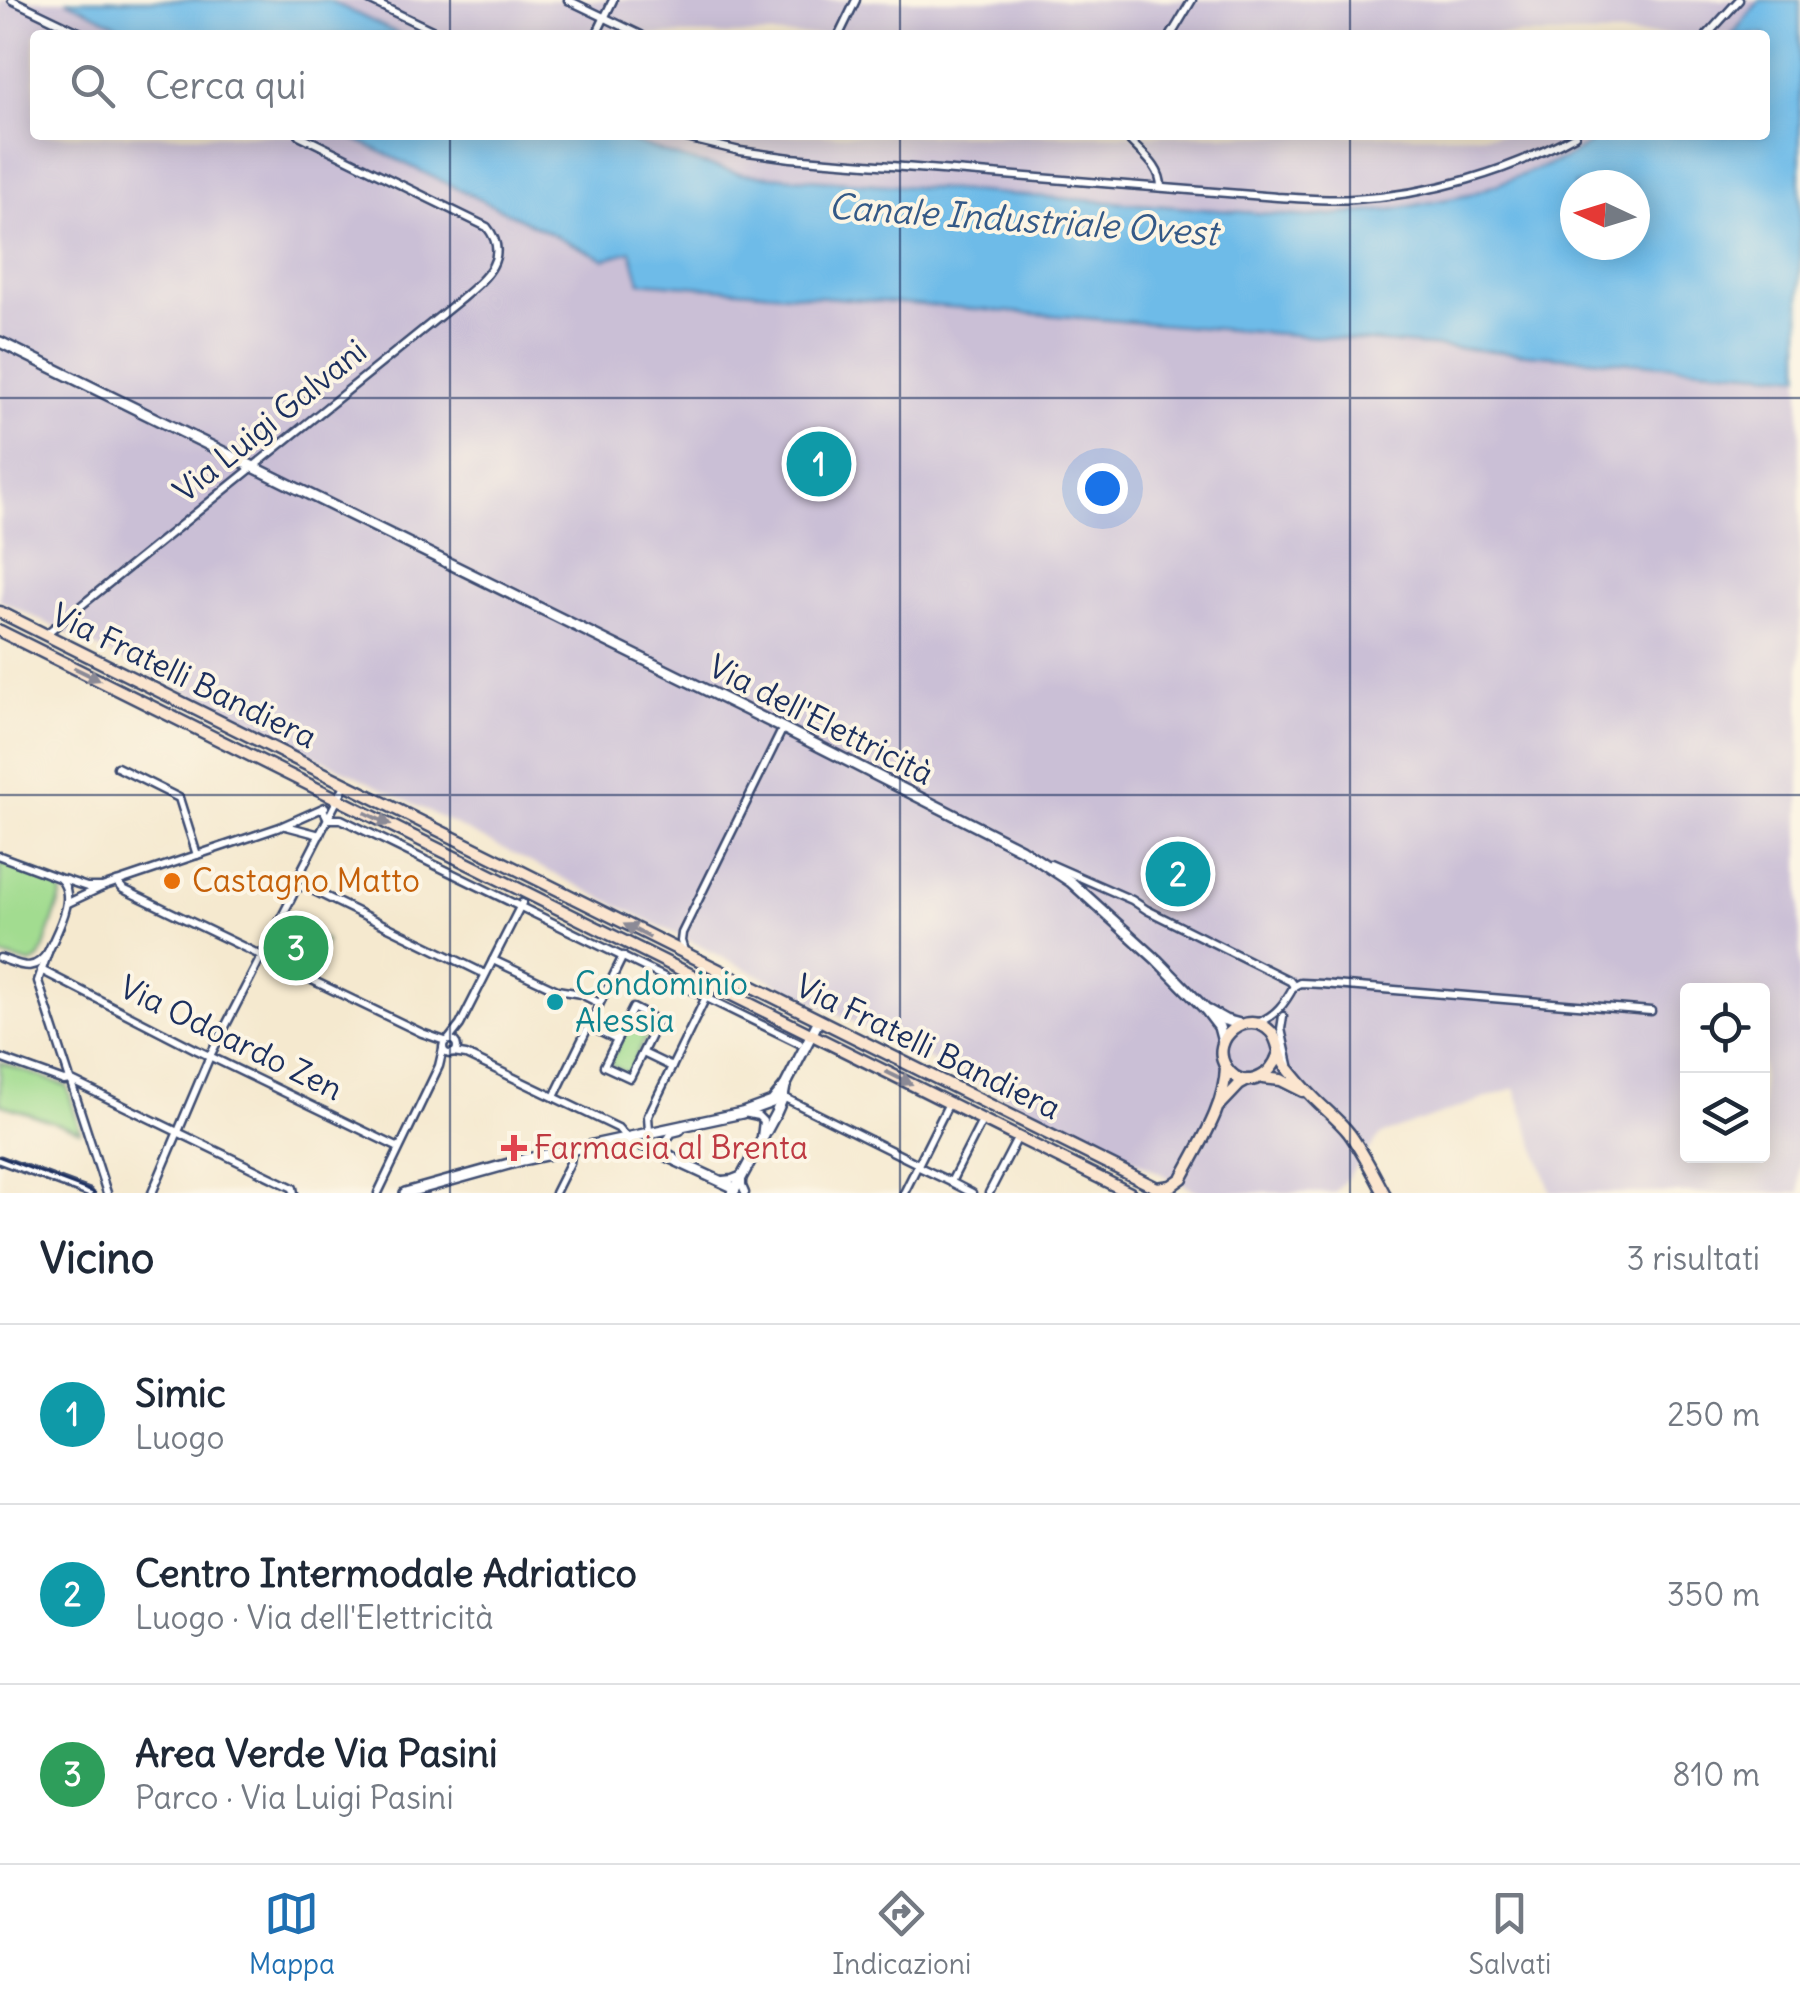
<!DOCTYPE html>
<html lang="it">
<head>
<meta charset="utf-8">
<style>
	:root { --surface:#fff; --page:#f2f2f3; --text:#1f2937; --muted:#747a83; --line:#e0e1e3; --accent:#1f6fb2 }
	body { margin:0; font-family:Delius,sans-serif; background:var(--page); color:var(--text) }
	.controls { position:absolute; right:30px; bottom:30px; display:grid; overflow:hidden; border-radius:10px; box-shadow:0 5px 25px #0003 }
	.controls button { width:90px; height:90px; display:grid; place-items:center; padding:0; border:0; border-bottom:2px solid var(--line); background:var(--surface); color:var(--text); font:50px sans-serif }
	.compass { position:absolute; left:1560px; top:170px; width:90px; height:90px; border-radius:50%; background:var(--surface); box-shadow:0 5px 25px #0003; rotate:274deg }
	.you { position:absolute; left:1102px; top:488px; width:35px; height:35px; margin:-25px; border:8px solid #fff; border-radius:50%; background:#1a73e8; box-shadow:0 0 0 15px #1a73e833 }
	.badge { display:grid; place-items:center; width:65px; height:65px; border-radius:50%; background:var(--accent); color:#fff; font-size:32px; font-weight:700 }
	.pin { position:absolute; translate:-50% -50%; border:5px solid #fff; box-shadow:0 2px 10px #0006 }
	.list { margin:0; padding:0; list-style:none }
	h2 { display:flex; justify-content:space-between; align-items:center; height:130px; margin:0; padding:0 40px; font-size:42px }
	h2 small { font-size:32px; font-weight:400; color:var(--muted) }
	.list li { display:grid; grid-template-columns:65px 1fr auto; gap:30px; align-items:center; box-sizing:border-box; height:180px; padding:0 40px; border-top:2px solid var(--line) }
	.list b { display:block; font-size:38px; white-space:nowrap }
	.list p { margin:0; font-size:32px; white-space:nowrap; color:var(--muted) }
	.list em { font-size:32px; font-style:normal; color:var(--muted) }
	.icon { flex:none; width:55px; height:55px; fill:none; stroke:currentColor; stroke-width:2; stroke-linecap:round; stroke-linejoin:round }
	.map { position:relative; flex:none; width:1800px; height:1193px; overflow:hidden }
	.search { position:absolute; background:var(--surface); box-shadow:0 5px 25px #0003; left:30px; right:30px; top:30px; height:110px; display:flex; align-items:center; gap:25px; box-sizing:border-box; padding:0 35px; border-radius:10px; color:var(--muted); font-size:38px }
	.sheet { height:670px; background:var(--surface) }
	nav { display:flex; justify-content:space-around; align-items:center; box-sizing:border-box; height:140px; border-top:2px solid var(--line); background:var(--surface); font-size:28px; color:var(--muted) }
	nav a { display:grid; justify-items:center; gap:5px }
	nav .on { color:var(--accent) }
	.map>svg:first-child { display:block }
</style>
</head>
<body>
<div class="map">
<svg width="1800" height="1193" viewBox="0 0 1800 1193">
	<rect width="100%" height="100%" fill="#fcf5e5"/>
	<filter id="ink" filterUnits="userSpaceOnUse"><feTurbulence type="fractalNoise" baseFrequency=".01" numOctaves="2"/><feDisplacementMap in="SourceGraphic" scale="20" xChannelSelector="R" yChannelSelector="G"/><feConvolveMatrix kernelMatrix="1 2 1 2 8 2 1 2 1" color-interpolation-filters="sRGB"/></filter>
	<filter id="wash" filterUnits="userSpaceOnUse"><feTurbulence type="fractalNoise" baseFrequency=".0048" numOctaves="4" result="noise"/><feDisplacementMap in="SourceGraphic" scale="40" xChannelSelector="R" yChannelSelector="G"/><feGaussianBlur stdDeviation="2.25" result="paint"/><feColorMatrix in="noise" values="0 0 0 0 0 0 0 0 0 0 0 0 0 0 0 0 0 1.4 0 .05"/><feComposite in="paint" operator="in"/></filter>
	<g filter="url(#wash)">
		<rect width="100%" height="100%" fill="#f5e9cf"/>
		<!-- industrial -->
		<g fill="#cabfd6" fill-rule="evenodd">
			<path d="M0 0H66L138 35H35V135H346L603 259 631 251 641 282 1800 376V1193H1551L1515 1088 1381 1135 1335 1193H1200L0 600ZM1688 991H1762V1156H1688Z"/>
			<path d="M328 0H1760L1732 35H401Z"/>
			<path d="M612 135H1603L1566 158 1469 195 1390 210 1309 217 743 174 684 159Z"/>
		</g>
		<!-- green -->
		<g fill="#a2dc90" stroke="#5e8677" stroke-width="2.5">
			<path d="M0 862C19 869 53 874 62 894L42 953 38 960 31 964 0 955Z"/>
			<path d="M282 924 305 935 308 930 326 941 309 975 267 954Z"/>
			<path d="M634 1012 653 1022 628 1074 609 1064Z"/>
			<path d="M0 1062 67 1086 80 1131 0 1104Z"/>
		</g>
		<!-- water -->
		<g fill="#6ebbe8" stroke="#4475a3" stroke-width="2.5" fill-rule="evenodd">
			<path d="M66 0H328L401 35H138Z"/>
			<path d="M1760 0H1800V376L640 282 631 251 604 259 346 135H612L684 159 743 174 1309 217 1390 210 1469 195 1566 158 1603 135H1765V35H1732ZM1575 185H1635V245H1575Z"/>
		</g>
	</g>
	<g filter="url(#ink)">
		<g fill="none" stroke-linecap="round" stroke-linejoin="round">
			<defs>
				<g id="minor">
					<path d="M12 0 85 35"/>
					<path d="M369 0 442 35"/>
					<path d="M568 0 641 35"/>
					<path d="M596 35 613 0"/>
					<path d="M839 35 856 0"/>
					<path d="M1171 35 1192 0"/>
					<path d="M1707 35 1739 0"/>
					<path d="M674 135 740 151 791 158 1277 197C1302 198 1328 201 1354 199 1429 195 1509 172 1575 135"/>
					<path d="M1125 135C1138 152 1161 164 1161 187"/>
					<path d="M46 634 461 299C483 280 512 258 487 227L299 135"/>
					<path d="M117 767 179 798 197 855"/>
					<path d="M323 809 328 819H341L799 1043"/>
					<path d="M286 826 320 835"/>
					<path d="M0 856 59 878C79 896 57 931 48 952 33 974 21 965 0 958"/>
					<path d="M1050 864 1132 900 1147 910 1290 981 1294 986 1300 983 1322 984 1651 1011"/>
					<path d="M63 879 87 887H102L68 903"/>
					<path d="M117 882 123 889 422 1033 445 1041"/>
					<path d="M102 887 280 827 325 807"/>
					<path d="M297 888 304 886 485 974"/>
					<path d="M48 952 38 981 107 1193"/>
					<path d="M685 954 681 941 682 933 783 728"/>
					<path d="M493 960 557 990 581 994 599 1003"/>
					<path d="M41 970 197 1050 399 1148"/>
					<path d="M1283 1016 1281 1029 1289 1065"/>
					<path d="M1257 1023C1276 1016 1285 1003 1294 986"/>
					<path d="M588 1026 617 1040 604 1066 630 1078 658 1021 633 1008 617 1040"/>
					<path d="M449 1039 460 1025 522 903"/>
					<circle cx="450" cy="1047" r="7"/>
					<path d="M453 1053 466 1055 618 1128 625 1136"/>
					<path d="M643 1053 672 1067"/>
					<path d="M0 1058 64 1081 70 1080 293 1188 294 1193"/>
					<path d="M554 1097 623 956"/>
					<path d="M783 1097 918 1164"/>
					<path d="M744 1113 758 1116 763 1121 761 1137"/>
					<path d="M649 1131 648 1116 706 997"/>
					<path d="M673 1156 665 1151 663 1145 672 1133 680 1131 683 1127"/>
					<path d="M0 1160 89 1193"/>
					<path d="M917 1166 951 1182 983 1119"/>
					<path d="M723 1180 732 1179 742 1175V1186L745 1193"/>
					<path d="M951 1182 972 1193"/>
					<path d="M152 1193 210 1056 293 895 301 871 345 785"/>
					<path d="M378 1193 439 1066 443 1049"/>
					<path d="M555 1193 570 1163 572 1149"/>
					<path d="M904 1193 949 1103"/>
					<path d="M989 1193 1018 1137"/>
				</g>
				<g id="tertiary">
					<path d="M0 342 783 728 1021 849 1071 882 1157 960 1206 1010 1219 1027 1223 1042"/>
					<path d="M1209 1011 1225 1020 1240 1024"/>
					<path d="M614 1142 642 1145 735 1188"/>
					<path d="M405 1193 523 1160 742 1113 772 1102 785 1086"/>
					<path d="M733 1193 776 1113 783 1097 785 1086 819 1020"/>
				</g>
				<g id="secondary">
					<path d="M0 612 1167 1193"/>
					<path d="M0 631 1130 1193"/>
					<path d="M1278 1055C1271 1078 1242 1092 1226 1067 1208 1039 1248 1007 1271 1032 1280 1042 1277 1055 1286 1066 1294 1076 1302 1086 1311 1095 1323 1108 1338 1119 1349 1133 1363 1152 1373 1173 1384 1193"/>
					<path d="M1263 1078 1281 1080 1303 1091"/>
					<path d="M1220 1105 1239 1085 1248 1080"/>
					<path d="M1157 1188 1171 1186 1182 1178C1200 1143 1225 1107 1226 1067"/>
				</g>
			</defs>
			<!-- minor casing -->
			<use href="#minor" stroke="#3c4b6f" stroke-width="11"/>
			<!-- tertiary casing -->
			<use href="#tertiary" stroke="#3c4b6f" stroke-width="14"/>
			<!-- secondary casing -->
			<use href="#secondary" stroke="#3c4b6f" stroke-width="15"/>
			<!-- minor -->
			<use href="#minor" stroke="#fff" stroke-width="6"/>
			<!-- tertiary -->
			<use href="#tertiary" stroke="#fff" stroke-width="9"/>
			<!-- secondary -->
			<use href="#secondary" stroke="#fbe5cf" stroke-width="10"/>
			<!-- tram -->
			<path stroke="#1b2f5e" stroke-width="2.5" d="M0 1157 95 1193"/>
		</g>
		<!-- one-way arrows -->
		<defs><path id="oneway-solid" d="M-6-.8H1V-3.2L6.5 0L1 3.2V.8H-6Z" transform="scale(2.5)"/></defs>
		<g fill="#8b8a96">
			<use href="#oneway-solid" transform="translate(87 674) rotate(26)"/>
			<use href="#oneway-solid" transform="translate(378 819) rotate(26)"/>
			<use href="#oneway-solid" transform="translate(637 931) rotate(-153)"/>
			<use href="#oneway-solid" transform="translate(899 1078) rotate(26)"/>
		</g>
	</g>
	<!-- grid -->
	<path fill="none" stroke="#1b2f5e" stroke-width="2.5" stroke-opacity="0.55" d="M450 0V35M900 0V35M1350 0V35M450 135V1193M900 135V1193M1350 135V1193M0 398H1800M0 795H1800"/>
	<!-- markers -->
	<circle fill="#e8710a" stroke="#fcf5e5" stroke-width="4" cx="172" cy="881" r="10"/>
	<circle fill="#0f9aa8" stroke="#fcf5e5" stroke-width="4" cx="555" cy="1002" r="10"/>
	<path fill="#e0444e" stroke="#fcf5e5" stroke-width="4" d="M509 1133h10v10h10v10h-10v10h-10v-10h-10v-10h10z"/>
	<g text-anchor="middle" stroke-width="8" stroke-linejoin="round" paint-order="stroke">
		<!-- street labels -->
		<g font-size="32" fill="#1b2f5e" stroke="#fcf5e5">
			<text transform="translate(270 421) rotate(-39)" y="11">Via Luigi Galvani</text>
			<text transform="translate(184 676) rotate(26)" y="11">Via Fratelli Bandiera</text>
			<text transform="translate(821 720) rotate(27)" y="11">Via dell'Elettricità</text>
			<text transform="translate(231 1038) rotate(26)" y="11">Via Odoardo Zen</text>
			<text transform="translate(928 1047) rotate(26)" y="11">Via Fratelli Bandiera</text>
		</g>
		<!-- food labels -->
		<g font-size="32" fill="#c56008" stroke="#fcf5e5" text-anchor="start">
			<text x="192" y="892">Castagno Matto</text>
		</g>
		<!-- culture labels -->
		<g font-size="32" fill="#0d838f" stroke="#fcf5e5" text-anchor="start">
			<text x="575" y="995">Condominio<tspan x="575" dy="37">Alessia</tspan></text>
		</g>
		<!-- health labels -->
		<g font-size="32" fill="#be3a42" stroke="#fcf5e5" text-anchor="start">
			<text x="534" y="1159">Farmacia al Brenta</text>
		</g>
		<!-- water labels -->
		<g font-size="35" font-style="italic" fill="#345987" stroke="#fcf5e5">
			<text transform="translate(1023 220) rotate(4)" y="12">Canale Industriale Ovest</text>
		</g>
	</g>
</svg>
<div class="controls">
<button><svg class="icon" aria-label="locate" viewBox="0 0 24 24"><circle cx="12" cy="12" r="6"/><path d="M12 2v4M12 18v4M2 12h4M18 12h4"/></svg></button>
<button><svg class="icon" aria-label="layers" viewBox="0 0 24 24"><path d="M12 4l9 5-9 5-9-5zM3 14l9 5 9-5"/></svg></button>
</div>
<svg class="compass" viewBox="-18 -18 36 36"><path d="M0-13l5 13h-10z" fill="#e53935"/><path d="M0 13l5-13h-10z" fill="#747a83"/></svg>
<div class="you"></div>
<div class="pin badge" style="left:819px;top:464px;background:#0f9aa8">1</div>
<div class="pin badge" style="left:1178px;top:874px;background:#0f9aa8">2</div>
<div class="pin badge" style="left:296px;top:948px;background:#2e9e5b">3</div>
<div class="search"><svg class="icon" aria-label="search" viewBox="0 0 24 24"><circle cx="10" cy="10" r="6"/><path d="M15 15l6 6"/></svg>Cerca qui</div>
</div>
<section class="sheet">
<h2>Vicino<small>3 risultati</small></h2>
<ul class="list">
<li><span class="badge" style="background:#0f9aa8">1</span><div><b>Simic</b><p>Luogo</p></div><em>250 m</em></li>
<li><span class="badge" style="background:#0f9aa8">2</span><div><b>Centro Intermodale Adriatico</b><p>Luogo · Via dell'Elettricità</p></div><em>350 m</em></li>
<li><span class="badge" style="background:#2e9e5b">3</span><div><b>Area Verde Via Pasini</b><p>Parco · Via Luigi Pasini</p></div><em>810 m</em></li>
</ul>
</section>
<nav>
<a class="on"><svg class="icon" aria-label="map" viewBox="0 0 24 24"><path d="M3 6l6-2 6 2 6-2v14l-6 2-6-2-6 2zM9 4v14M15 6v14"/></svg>Mappa</a>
<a><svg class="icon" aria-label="directions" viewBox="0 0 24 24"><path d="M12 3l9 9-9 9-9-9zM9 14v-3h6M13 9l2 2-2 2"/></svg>Indicazioni</a>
<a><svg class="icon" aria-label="saved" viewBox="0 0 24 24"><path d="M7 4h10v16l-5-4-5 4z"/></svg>Salvati</a>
</nav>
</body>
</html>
